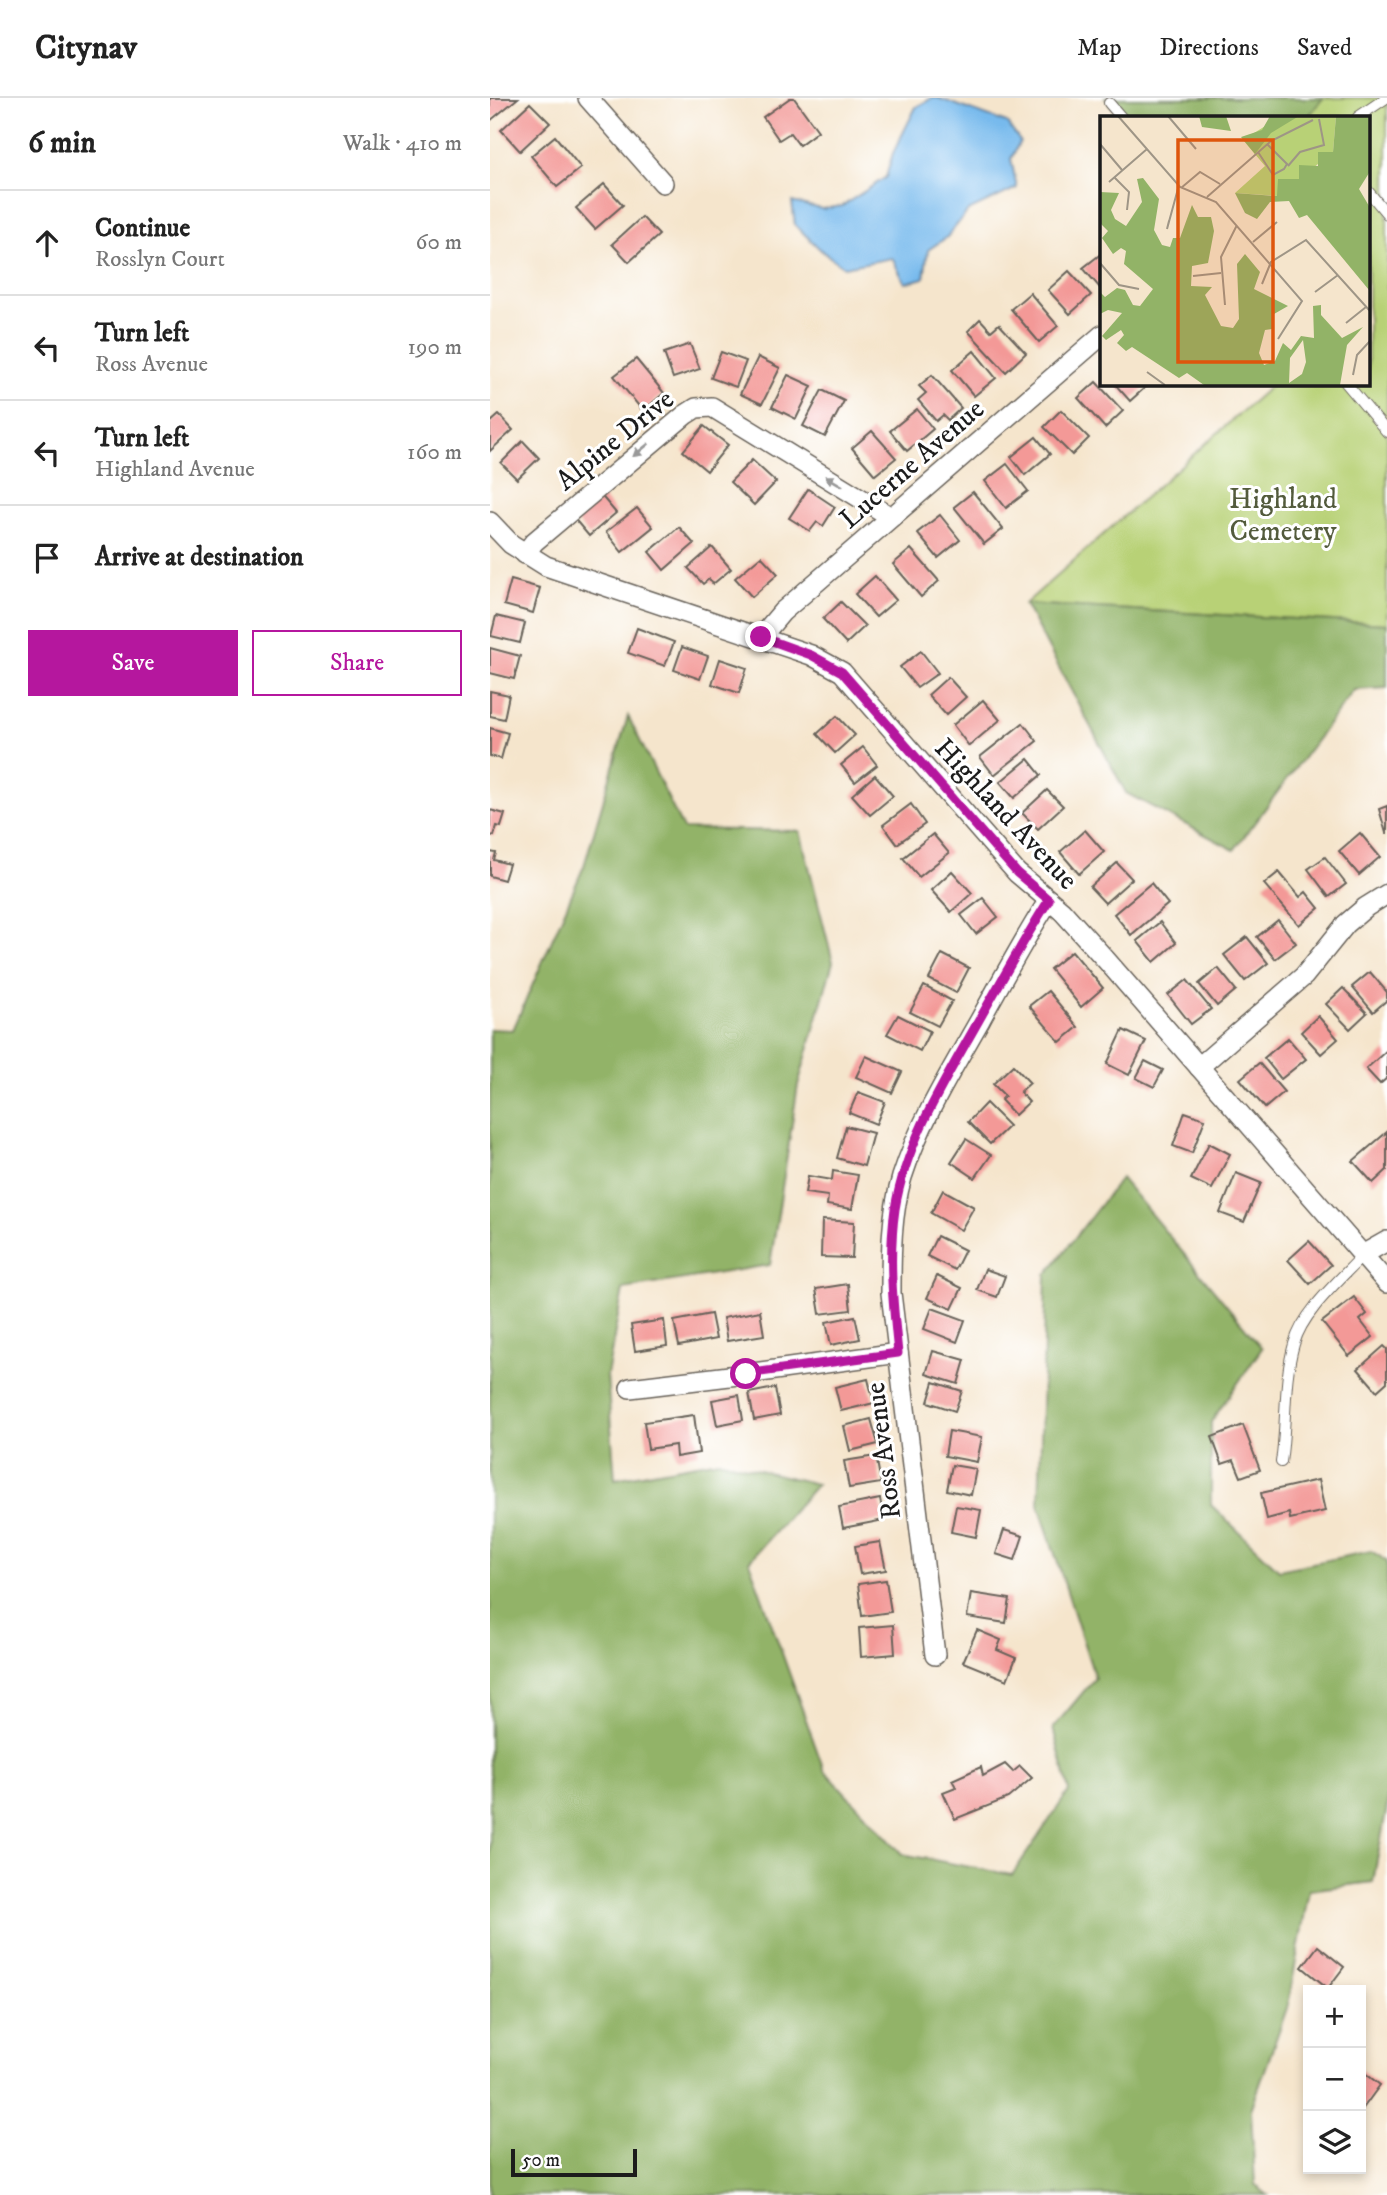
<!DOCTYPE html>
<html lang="en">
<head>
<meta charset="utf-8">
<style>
	:root { --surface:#fff; --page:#f6f6f6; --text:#222; --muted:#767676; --line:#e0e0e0; --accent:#b5179e }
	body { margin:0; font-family:"IM FELL DW Pica",serif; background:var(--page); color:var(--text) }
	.controls { position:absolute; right:21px; bottom:21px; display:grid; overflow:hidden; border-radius:0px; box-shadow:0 4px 10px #0003 }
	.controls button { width:63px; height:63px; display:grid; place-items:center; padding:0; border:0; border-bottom:2px solid var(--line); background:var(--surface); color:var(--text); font:35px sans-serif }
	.scale { position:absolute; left:21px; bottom:18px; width:126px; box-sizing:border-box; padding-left:7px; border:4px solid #1c1c1c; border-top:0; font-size:19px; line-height:24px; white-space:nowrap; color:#1c1c1c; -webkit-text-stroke:5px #fff; paint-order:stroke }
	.stop { position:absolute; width:21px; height:21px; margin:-16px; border:5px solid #b5179e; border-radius:50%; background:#fff }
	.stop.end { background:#b5179e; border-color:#fff; box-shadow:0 2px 7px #0008 }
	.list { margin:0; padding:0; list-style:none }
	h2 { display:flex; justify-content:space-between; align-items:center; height:91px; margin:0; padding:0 28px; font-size:30px }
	h2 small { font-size:23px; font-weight:400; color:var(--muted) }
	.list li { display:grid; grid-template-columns:46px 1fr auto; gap:21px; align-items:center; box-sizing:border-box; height:105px; padding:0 28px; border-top:2px solid var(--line) }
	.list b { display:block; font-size:26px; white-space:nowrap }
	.list p { margin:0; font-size:23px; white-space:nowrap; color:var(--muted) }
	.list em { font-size:23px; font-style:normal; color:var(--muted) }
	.actions { display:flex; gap:14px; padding:21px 28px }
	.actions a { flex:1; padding:16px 0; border:2px solid var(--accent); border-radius:0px; text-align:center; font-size:24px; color:var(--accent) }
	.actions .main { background:var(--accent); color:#fff }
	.icon { flex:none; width:38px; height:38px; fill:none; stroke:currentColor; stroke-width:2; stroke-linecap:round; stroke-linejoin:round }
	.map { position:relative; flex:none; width:897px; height:2097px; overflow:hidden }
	header { display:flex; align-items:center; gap:42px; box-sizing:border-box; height:98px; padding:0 35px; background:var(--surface); border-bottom:2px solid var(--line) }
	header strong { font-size:33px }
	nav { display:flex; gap:38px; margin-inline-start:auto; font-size:24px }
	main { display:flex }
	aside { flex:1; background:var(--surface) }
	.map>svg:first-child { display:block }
</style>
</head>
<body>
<header>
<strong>Citynav</strong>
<nav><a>Map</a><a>Directions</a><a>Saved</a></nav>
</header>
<main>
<aside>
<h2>6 min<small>Walk · 410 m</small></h2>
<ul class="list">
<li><svg class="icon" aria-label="ahead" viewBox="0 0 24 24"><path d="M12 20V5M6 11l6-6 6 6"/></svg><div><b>Continue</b><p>Rosslyn Court</p></div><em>60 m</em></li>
<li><svg class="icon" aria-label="left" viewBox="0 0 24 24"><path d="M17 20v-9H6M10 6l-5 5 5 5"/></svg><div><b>Turn left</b><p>Ross Avenue</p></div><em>190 m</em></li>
<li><svg class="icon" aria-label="left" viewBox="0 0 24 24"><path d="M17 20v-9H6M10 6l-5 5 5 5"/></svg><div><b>Turn left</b><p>Highland Avenue</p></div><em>160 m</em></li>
<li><svg class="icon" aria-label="arrive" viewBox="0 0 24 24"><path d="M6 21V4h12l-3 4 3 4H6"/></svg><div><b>Arrive at destination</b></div></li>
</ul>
<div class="actions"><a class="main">Save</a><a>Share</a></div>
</aside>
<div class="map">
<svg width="897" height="2097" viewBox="0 0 897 2097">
	<rect width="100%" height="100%" fill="#fff"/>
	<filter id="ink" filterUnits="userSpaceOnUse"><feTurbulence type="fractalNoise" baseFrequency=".0143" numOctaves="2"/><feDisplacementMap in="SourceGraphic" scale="14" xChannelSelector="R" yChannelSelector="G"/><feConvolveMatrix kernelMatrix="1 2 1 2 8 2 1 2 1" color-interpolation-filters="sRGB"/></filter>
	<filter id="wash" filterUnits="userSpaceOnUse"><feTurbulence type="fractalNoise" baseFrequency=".00686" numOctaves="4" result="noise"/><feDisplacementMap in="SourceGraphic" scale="28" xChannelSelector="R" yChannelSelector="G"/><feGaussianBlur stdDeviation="1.57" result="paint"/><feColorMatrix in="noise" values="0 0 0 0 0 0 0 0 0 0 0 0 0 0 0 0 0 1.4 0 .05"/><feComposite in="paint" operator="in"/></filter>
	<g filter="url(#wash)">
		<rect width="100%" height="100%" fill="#f5e5cc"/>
		<!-- green -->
		<path fill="#b8d176" stroke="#6a7649" stroke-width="2" d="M627 0H897V526L535 506 784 285H878V19H631Z"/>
		<!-- forest -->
		<g fill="#92b367" stroke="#576842" stroke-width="2">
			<path d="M615 0H833L818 19H631Z"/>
			<path d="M535 506 897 526V590L864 592 744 752 636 695Z"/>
			<path d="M138 618 193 731 310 733 343 864 308 987 280 1167 133 1191 117 1277 125 1381 228 1362 327 1386 259 1463 334 1672 412 1756 522 1777 579 1693 563 1630 605 1580 549 1407 556 1177 631 1080 772 1250 721 1324V1407L789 1472 881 1453 897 1463V1709L883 1784 819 1792 798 1907 761 2012 765 2087 778 2097H0V931L23 932 94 768Z"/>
		</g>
		<!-- water -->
		<path fill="#77baed" stroke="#4a6b84" stroke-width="2" d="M442 0H448L517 25 530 43 521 61 527 90 478 113 457 139 438 152 434 180 415 185 402 160 354 169 333 154 305 127 302 104 332 111 352 108 396 79 403 55 426 9Z"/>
		<g id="blocks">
			<!-- building -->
			<g fill="#f39997">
				<path d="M0 0H28L0 23Z"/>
				<path d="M300 0H304L328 33 309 47 300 35 289 42 273 19Z"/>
				<path d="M40 5 60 25 30 53 11 32Z"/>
				<path d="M65 38 91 70 67 89 41 58Z"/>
				<path d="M114 86 133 107 105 131 86 110Z"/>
				<path d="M152 119 169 137 139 164 122 146Z"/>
				<path d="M612 155V189L610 190 593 170Z"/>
				<path d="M579 173 601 197 580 216 558 192Z"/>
				<path d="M540 195 568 228 549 244 521 211Z"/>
				<path d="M490 221 501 233 509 226 536 255 516 274 478 233Z"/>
				<path d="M200 246 210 271 183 280 174 255Z"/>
				<path d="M484 253 506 280 484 298 462 272Z"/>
				<path d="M231 254 256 263 246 289 221 280Z"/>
				<path d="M268 259 290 270 272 306 250 296Z"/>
				<path d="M146 261 174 295 153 313 124 278Z"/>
				<path d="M298 277 322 288 306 321 282 309Z"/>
				<path d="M442 277 471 310 458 322 453 317 446 323 428 302 436 295 429 288Z"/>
				<path d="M606 284 633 313 615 330 588 300Z"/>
				<path d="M624 285H660L640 303Z"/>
				<path d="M332 292 354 303 335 339 313 328Z"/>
				<path d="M427 311 443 331 417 353 400 333Z"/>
				<path d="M571 312 599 340 582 357 554 329Z"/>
				<path d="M9 317 23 332 0 353V325Z"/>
				<path d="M214 328 238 347 217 373 193 353Z"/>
				<path d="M382 333 406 360 385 377 362 350Z"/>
				<path d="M546 339 560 356 535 377 521 359Z"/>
				<path d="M33 343 49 360 27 381 11 365Z"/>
				<path d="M262 362 286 384 264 407 240 384Z"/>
				<path d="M517 366 538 393 516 410 495 383Z"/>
				<path d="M318 391 345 409 333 428 327 424 320 433 299 420Z"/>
				<path d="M483 394 513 431 494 446 464 409Z"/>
				<path d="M109 395 126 415 99 438 82 418Z"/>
				<path d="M147 410 163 429 132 454 116 434Z"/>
				<path d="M450 417 470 442 448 460 427 435Z"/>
				<path d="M189 429 204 446 174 472 159 454Z"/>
				<path d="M222 449 241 471 223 486 219 481 213 486 198 470Z"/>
				<path d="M421 451 449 483 431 499 403 466Z"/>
				<path d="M271 458 288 476 262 499 245 480Z"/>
				<path d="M385 478 406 502 386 519 365 496Z"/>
				<path d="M21 482 50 490 43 515 14 507Z"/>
				<path d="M351 504 375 528 356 546 333 521Z"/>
				<path d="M6 518 35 525 30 545 1 538Z"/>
				<path d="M147 530 184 544 175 568 138 555Z"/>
				<path d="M192 549 218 558 210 581 184 572Z"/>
				<path d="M0 550 30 558 24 581 0 575Z"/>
				<path d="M431 553 448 575 427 590 410 569Z"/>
				<path d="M230 561 257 570 249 595 222 586Z"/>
				<path d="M458 579 476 599 456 617 438 597Z"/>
				<path d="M0 593 19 597 14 621 0 618Z"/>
				<path d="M493 602 510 622 479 648 463 627Z"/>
				<path d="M347 618 365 637 345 655 327 636Z"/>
				<path d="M533 625 547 643 504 677 490 659Z"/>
				<path d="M0 630 18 635 11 661 0 658Z"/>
				<path d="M373 649 387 667 365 684 351 667Z"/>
				<path d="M538 661 551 677 524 700 510 684Z"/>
				<path d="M385 677 403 698 380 717 362 697Z"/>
				<path d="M557 692 573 708 548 731 532 715Z"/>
				<path d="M421 706 435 726 407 746 393 727Z"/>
				<path d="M897 708V735H896L889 711Z"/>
				<path d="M0 712 15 716 11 729 7 728 4 738 0 737Z"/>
				<path d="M595 732 614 754 589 776 570 754Z"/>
				<path d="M870 735 890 759 869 777 849 753Z"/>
				<path d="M443 736 459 755 429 779 413 760Z"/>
				<path d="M0 754 6 755 4 762 19 766 14 782 0 778Z"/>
				<path d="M835 759 856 786 839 799 818 771Z"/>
				<path d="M627 765 642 781 615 805 600 789Z"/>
				<path d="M462 773 482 795 461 814 441 792Z"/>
				<path d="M789 774 810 799 816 794 829 810 809 827 774 786Z"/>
				<path d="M661 785 678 806 641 837 624 816Z"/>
				<path d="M493 800 508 819 486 836 471 817Z"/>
				<path d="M788 822 806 845 785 861 767 839Z"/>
				<path d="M670 824 686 845 664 864 647 843Z"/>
				<path d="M757 839 778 865 755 883 734 857Z"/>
				<path d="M582 853 613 890 591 909 560 871Z"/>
				<path d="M452 856 479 870 466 895 439 881Z"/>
				<path d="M728 870 746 892 727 908 709 886Z"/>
				<path d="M880 874 897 894V902L883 914 862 889Z"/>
				<path d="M697 882 721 911 701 926 678 897Z"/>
				<path d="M434 888 462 903 448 928 420 914Z"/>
				<path d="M853 890 877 915 860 931 836 906Z"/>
				<path d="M558 893 588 929 570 944 539 908Z"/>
				<path d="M408 917 440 933 430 953 397 936Z"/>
				<path d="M828 918 848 941 831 956 811 934Z"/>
				<path d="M633 932 656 943 639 977 617 966Z"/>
				<path d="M798 940 816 961 791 981 774 960Z"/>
				<path d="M897 952V980L890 986 876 971Z"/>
				<path d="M376 958 412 974 402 995 366 979Z"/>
				<path d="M655 963 673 972 664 989 646 980Z"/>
				<path d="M769 965 794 994 775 1010 750 981Z"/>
				<path d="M523 967 540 985 530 994 539 1004 525 1017 511 1002 515 998 503 986Z"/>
				<path d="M368 994 395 1004 386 1026 359 1015Z"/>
				<path d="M496 1005 519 1028 500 1046 478 1024Z"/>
				<path d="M695 1014 715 1021 702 1055 683 1048Z"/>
				<path d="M356 1028 383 1035 374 1068 347 1060Z"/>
				<path d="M897 1034V1072L883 1085 863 1063Z"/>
				<path d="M476 1041 501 1057 485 1080 461 1064Z"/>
				<path d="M719 1045 740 1056 722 1091 701 1081Z"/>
				<path d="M343 1073 368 1077 362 1111 337 1107 338 1098 315 1095 318 1078 342 1082Z"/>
				<path d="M746 1075 771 1085 754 1124 730 1115Z"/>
				<path d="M453 1092 484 1109 471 1132 441 1115Z"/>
				<path d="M332 1122 364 1124 362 1160 331 1159Z"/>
				<path d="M447 1138 475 1152 465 1172 437 1158Z"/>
				<path d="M819 1143 841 1167 820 1186 798 1162Z"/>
				<path d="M495 1171 515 1178 507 1199 487 1192Z"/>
				<path d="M447 1178 472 1190 462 1211 437 1200Z"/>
				<path d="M358 1186 361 1212 330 1216 326 1191Z"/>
				<path d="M864 1199 877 1216 870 1222 883 1239 859 1258 832 1224Z"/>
				<path d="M442 1210 475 1222 467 1244 434 1231Z"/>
				<path d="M270 1213 274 1237 237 1243 233 1220Z"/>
				<path d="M221 1216 226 1241 189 1248 184 1223Z"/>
				<path d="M365 1218 370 1241 341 1247 336 1224Z"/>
				<path d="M174 1222 177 1248 145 1253 141 1227Z"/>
				<path d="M894 1248 897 1251V1284L887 1293 868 1271Z"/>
				<path d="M443 1253 475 1262 468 1286 436 1276Z"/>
				<path d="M378 1281 384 1305 351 1313 345 1289Z"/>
				<path d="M444 1284 472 1293 465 1313 438 1304Z"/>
				<path d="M285 1290 290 1317 264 1322 259 1295Z"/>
				<path d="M249 1297 253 1322 227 1327 222 1302Z"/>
				<path d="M204 1317 209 1355 186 1359 185 1347 158 1351 154 1324Z"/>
				<path d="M381 1321 388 1346 360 1353 354 1328Z"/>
				<path d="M753 1327 770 1372 751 1379 744 1362 732 1366 722 1339Z"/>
				<path d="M459 1333 492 1339 487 1364 455 1358Z"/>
				<path d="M386 1358 391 1385 359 1390 354 1363Z"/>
				<path d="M462 1367 486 1371 481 1397 457 1392Z"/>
				<path d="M828 1382 835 1413 800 1421 799 1415 777 1421 771 1395Z"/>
				<path d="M390 1401 394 1422 353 1430 349 1409Z"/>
				<path d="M466 1408 491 1412 486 1439 461 1434Z"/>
				<path d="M514 1432 533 1438 525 1462 506 1456Z"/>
				<path d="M390 1444 396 1472 370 1476 365 1448Z"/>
				<path d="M396 1482 401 1514 372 1518 368 1486Z"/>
				<path d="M481 1495 520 1501 516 1525 477 1519Z"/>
				<path d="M403 1527 405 1556 371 1559 369 1530Z"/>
				<path d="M487 1532 511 1542 507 1552 526 1560 517 1582 473 1564Z"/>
				<path d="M515 1666 523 1674 530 1668 542 1680 518 1700 465 1721 453 1694 466 1689 462 1682 491 1669 493 1678Z"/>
				<path d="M828 1848 854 1869 838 1890 812 1869Z"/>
				<path d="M871 1972 890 1987 871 2013Z"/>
			</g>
		</g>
	</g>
	<g filter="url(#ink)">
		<use href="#blocks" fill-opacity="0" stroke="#68625a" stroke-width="2"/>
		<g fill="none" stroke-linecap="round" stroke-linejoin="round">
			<defs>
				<g id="lane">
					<path d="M619 5 631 19"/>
					<path d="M868 19 896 0"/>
					<path d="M878 93 897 116"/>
					<path d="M856 285 897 334"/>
					<path d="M791 1364C797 1325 793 1284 804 1246 813 1213 851 1181 873 1157"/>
				</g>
				<g id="street">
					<path d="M98 0 173 85"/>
					<path d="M0 424 21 446 56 468 321 557 352 574 527 775 572 813 617 863 897 1185"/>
					<path d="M35 456 44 444 195 317 206 310 222 309 401 419"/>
					<path d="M271 539 292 514 612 237"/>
					<path d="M709 969 814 878 856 826 876 809 897 796"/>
					<path d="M874 1156 897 1143"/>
					<path d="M140 1290 256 1276 408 1255"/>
					<path d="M445 1557 401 1195C401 1156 401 1116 412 1079 430 1023 461 973 490 922 512 882 534 841 559 802"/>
				</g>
			</defs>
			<!-- lane casing -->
			<use href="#lane" stroke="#68625a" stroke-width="12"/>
			<!-- street casing -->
			<use href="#street" stroke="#68625a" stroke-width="22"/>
			<!-- lane -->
			<use href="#lane" stroke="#fff" stroke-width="10"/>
			<!-- street -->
			<use href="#street" stroke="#fff" stroke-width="19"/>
		</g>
		<!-- one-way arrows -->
		<defs><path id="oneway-solid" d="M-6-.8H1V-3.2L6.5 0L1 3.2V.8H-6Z" transform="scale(1.75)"/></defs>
		<g fill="#999">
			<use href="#oneway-solid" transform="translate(151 352) rotate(141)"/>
			<use href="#oneway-solid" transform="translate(344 383) rotate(-149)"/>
		</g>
	</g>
	<g fill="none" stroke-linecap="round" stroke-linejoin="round" filter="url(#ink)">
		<!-- route -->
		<path stroke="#b5179e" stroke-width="9" d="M256 1276 408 1255C403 1207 398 1159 405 1111 416 1043 456 981 489 922 512 882 534 841 559 802L527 775 352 574 321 557 271 539"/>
	</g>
	<g text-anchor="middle" stroke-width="6" stroke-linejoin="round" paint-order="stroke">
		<!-- street labels -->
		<g font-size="28" fill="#1c1c1c" stroke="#fff">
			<text transform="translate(124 341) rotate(-39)" y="10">Alpine Drive</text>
			<text transform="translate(421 365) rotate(-41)" y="10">Lucerne Avenue</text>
			<text transform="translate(517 715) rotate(47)" y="10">Highland Avenue</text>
			<text transform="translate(392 1353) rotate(-97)" y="10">Ross Avenue</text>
		</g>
		<!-- park labels -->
		<g font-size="28" fill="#535b3c" stroke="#fff">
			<text x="793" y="410">Highland<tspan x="793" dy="32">Cemetery</tspan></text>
		</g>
	</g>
	<!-- overview -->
	<g transform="translate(610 18)">
		<rect width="270" height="270" fill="#f5e5cc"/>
		<path d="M181 0H236L233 36 178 80 135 77 165 50 143 24Z" fill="#b8d176"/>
		<path d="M99 0H126L131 15 102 11ZM170 0H199L171 17 155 38 141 21 162 14ZM236 0H269V57L259 73 269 90V174L207 99 199 102 189 85 170 86 157 103 145 97 135 77 177 80 178 63H199V49L218 50V36H233ZM43 62 59 83 54 114 62 129 70 131 73 122H80L92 89 98 101H111L114 115 108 147 92 150 91 170 112 171 105 179 121 210 133 212 139 203 137 148 145 138 160 156 154 173 188 190 174 198 172 213 165 214 159 237 164 249 175 245 183 227 191 234 201 220 214 222 213 190 221 189V199L242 222 263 211 247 229 240 269H104L87 257 79 262 32 231 26 235 17 227 24 219 21 214 6 224 2 220 22 197 8 194 0 198V176L5 181 17 172 25 174 33 189 40 190 53 173 24 148 26 135 21 132 13 138 2 122 8 115 0 107V76L19 77 11 94 15 103 26 110 42 86 37 63ZM203 224 206 246 202 258 189 267 190 242Z" fill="#92b367" fill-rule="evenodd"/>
		<path fill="none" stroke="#9e9586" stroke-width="2" d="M18 0 80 71 116 86 202 185 178 223M68 0 96 33M0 28 22 54M158 36 173 59 184 53 187 48 167 28M188 50 200 36 224 29 219 3M14 61 29 76 27 94M9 66 47 33M81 72 100 56 120 68M107 81 171 25 213 4M69 105 67 113 79 69M153 126 177 106M0 147 19 169 39 173M93 160 121 157M162 168 171 146 206 124 270 195M215 176 238 159M125 189 121 141 137 109M246 207 266 191M47 256 65 269M253 259 257 239 270 225"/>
		<path fill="#de560d" fill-opacity="0.15" stroke="#de560d" stroke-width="3.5" d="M78 24H173V246H78Z"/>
		<rect width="270" height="270" fill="none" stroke="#1c1c1c" stroke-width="3.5"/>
	</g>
</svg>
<div class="controls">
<button>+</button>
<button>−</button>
<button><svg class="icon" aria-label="layers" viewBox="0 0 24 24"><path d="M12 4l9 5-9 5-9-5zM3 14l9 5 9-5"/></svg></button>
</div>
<div class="scale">50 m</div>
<div class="stop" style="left:256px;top:1276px"></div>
<div class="stop end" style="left:271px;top:539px"></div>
</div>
</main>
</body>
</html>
